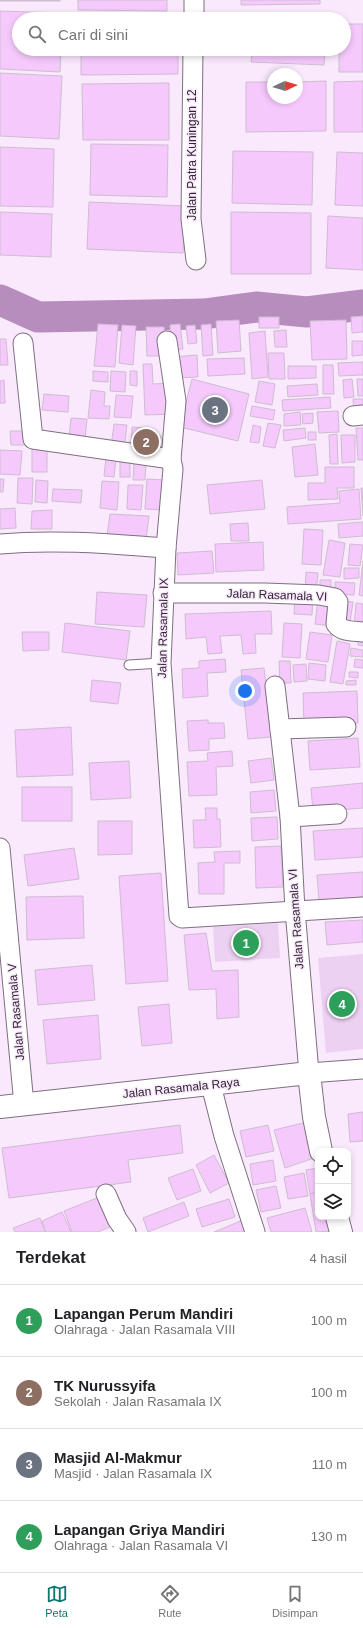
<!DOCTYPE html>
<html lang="id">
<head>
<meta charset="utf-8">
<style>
	:root { --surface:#fff; --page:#f6f6f6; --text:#202124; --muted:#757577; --line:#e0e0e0; --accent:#0f766e }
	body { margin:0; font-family:Arial,sans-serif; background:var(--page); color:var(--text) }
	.controls { position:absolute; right:12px; bottom:12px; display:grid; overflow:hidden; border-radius:8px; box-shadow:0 2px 6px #0003 }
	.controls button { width:36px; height:36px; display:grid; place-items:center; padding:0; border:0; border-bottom:1px solid var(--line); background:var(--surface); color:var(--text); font:20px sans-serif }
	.compass { position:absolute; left:267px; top:68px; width:36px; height:36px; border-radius:50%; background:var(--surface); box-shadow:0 2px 6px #0003; rotate:86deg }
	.you { position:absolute; left:245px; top:691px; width:14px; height:14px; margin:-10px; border:3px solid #fff; border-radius:50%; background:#1a73e8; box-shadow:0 0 0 6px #1a73e833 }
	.badge { display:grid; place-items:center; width:26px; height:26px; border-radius:50%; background:var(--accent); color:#fff; font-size:13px; font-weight:700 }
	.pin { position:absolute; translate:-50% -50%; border:2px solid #fff; box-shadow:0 1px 4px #0006 }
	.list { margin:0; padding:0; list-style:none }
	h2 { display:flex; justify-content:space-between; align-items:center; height:52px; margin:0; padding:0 16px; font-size:17px }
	h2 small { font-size:13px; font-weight:400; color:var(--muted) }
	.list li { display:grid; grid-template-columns:26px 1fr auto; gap:12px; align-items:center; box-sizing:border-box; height:72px; padding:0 16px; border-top:1px solid var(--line) }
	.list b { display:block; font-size:15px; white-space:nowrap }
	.list p { margin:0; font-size:13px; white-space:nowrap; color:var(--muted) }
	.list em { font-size:13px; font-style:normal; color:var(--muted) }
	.icon { flex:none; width:22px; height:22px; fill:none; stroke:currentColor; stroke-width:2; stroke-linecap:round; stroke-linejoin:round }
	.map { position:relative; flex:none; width:363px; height:1232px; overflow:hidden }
	.search { position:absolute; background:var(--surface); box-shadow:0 2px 6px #0003; left:12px; right:12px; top:12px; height:44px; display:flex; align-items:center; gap:10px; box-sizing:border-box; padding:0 14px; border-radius:22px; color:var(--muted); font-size:15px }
	.sheet { height:340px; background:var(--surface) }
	nav { display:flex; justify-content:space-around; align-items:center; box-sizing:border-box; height:56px; border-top:1px solid var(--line); background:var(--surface); font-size:11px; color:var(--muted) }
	nav a { display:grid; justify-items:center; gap:2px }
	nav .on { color:var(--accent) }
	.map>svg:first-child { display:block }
</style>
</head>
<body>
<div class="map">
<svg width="363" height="1232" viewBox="0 0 363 1232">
	<rect width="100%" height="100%" fill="#fae9fd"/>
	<!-- green -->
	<g fill="#edd1f2">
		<path d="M278 923 280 958 215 962 213 927Z"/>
		<path d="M363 954V1049L326 1053 318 958Z"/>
	</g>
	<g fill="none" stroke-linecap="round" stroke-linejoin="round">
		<!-- river -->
		<path stroke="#b68dbd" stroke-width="31" d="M0 300 38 317 204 314 256 307 307 312 363 305"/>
	</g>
	<!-- building -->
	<g fill="#f5c9fc" stroke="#cebdd1">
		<rect x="0" y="0" width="60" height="1"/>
		<path d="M78 0H167V11L78 10Z"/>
		<path d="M241 0H320V4L241 5Z"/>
		<path d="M0 11 62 13V19H19V49H61L60 72 0 69Z"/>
		<path d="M177 17V19H81V18Z"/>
		<path d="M344 24H363V72H339V49H344Z"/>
		<path d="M81 49H178V74L81 75Z"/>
		<path d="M252 49H325L324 65 251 62Z"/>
		<path d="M0 73 62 76 59 139 0 136Z"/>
		<path d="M326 81V131L246 132V82H273V98H297V82Z"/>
		<path d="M363 81V132H334V82Z"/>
		<path d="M169 83V140H83L82 84Z"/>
		<path d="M91 144 168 145 167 197 90 195Z"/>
		<path d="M0 147 54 149 53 207 0 206Z"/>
		<path d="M233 151 313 152 312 205 232 203Z"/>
		<path d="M337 152 363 153V206L335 205Z"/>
		<path d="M89 202 185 206 183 253 87 249Z"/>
		<path d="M0 212 52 214 51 257 0 255Z"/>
		<path d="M231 212 311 213V274H231Z"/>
		<path d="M328 216 363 218V270L326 268Z"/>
		<path d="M363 316V332L352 333 351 317Z"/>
		<rect x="259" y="317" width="20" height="11"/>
		<path d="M239 320 241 351 218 353 216 321Z"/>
		<path d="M346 320 347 359 312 360 310 321Z"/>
		<path d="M98 324 118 325 115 367 94 366Z"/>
		<path d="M180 324 183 349 172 350 170 325Z"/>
		<path d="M211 324 213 355 203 356 201 325Z"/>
		<path d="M122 325 136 326 133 365 119 363Z"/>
		<path d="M195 325 197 343 188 344 186 326Z"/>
		<path d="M146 327H164V356H147Z"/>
		<path d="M286 330 287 347H275L274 331Z"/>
		<path d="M265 331 268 377 252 379 249 333Z"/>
		<path d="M0 339H6L8 365H0Z"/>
		<path d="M352 341H363V355L352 356Z"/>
		<path d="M268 353H284L285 379H269Z"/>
		<path d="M197 355 198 377 173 378 172 357Z"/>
		<path d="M244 358 245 374 208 376 207 359Z"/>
		<path d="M363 362V375L339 376 338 363Z"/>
		<path d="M143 364H152L153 384 172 383 174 414 145 415Z"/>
		<path d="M323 365H333L334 394H323Z"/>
		<path d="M288 366H316V378L288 379Z"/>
		<path d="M93 371 108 372V382L93 381Z"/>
		<path d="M111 371 126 372 125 392 110 391Z"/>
		<path d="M130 371H137V386L130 385Z"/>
		<path d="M192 379 249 394 238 441 180 427Z"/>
		<path d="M352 379 354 397 344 398 343 380Z"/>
		<path d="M357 379H363V396H358Z"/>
		<path d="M4 380 5 403H0V381Z"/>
		<path d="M259 381 275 384 272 405 255 402Z"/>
		<path d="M317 384 318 395 288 397 287 386Z"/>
		<path d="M91 390 105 392 104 406H110L109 419 88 418Z"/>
		<path d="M44 394 69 396 68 412 42 410Z"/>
		<path d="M116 395 133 396 131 418 114 417Z"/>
		<path d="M330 397 331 408 283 411 282 400Z"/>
		<path d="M353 399H363V413L354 414Z"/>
		<path d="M252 406 275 410 273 420 250 416Z"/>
		<path d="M338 411 339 432 319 433 317 412Z"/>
		<path d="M300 412 301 425 284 426V414Z"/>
		<path d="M313 413V423L303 424 302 414Z"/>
		<path d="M71 418 87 419 85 439 69 438Z"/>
		<path d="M268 423 281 425 275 448 263 446Z"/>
		<path d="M114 424 127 425 124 449 111 447Z"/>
		<path d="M253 425 261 427 259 443 250 442Z"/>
		<path d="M132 427 146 428 145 435 161 436 160 448 131 451Z"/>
		<path d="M305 428 306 438 284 441 283 430Z"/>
		<path d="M356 428H363V460H358Z"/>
		<path d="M10 431H27V445H11Z"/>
		<rect x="308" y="432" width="8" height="8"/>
		<path d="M337 434 338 464H330L329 435Z"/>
		<path d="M341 435H355V462L342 463Z"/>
		<path d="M315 444 318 475 295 477 292 447Z"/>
		<rect x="32" y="448" width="15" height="24"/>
		<path d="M0 450 22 451 20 475 0 474Z"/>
		<path d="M106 458 116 459 114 477 104 476Z"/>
		<rect x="120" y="459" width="10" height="18"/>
		<path d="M134 462H146L145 480H133Z"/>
		<path d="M325 467H354V488H337L338 499 308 500V483H325Z"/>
		<path d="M18 478H33L32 504 17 503Z"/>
		<path d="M0 479H4L3 492H0Z"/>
		<path d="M147 479 165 480 163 510 145 509Z"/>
		<path d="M36 480 48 481 47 503 35 502Z"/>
		<path d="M262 480 265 509 210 514 207 485Z"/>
		<path d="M102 481 119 482 117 510 100 508Z"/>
		<path d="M128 485H143L141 510 127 509Z"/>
		<path d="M361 488H363V516Z"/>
		<path d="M53 489 82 490 81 503 52 501Z"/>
		<path d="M359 489 361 519 288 524 287 507 340 503 339 491Z"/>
		<path d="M15 508 16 528 0 529V509Z"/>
		<path d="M52 510V529H31L32 511Z"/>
		<path d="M110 514 149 516 146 540 107 536Z"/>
		<path d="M363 522V536L339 538 338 524Z"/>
		<path d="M248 523 249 541H231L230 524Z"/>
		<path d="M304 529 323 530 321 565 302 564Z"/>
		<path d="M329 540 345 543 340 577 323 575Z"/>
		<path d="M263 542 264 570 216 572 215 544Z"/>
		<path d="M350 544 363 545 360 566 348 565Z"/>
		<path d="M212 551 214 573 178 575 177 553Z"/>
		<path d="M363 561V596L359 595Z"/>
		<path d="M344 568H359V578L344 579Z"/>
		<path d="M306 572 318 573 316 593 305 592Z"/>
		<path d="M320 580H331V592L320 593Z"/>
		<path d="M335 582 355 583 354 595 335 594Z"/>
		<path d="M97 592 147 595 144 627 95 624Z"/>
		<path d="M295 596 313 597 312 615 294 614Z"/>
		<path d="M318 599 335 601 332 626 315 624Z"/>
		<path d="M342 601 353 602 350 622 339 621Z"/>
		<path d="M356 603 363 604V628L354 627Z"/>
		<path d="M271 611 272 634H255L256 653 243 654 241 635 220 636 222 653 208 654 206 637 186 639 185 614Z"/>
		<path d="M65 623 130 631 126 660 62 652Z"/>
		<path d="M284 623 302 624 300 658 282 657Z"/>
		<path d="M22 632H49V650L23 651Z"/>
		<path d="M310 632 332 635 328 662 306 659Z"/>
		<path d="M358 637 363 638V646L358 645Z"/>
		<path d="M337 641 350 644 343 684 330 682Z"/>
		<path d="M351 648 363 650V657L350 656Z"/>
		<path d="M225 659 226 672 207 673 208 696 183 698 182 669 199 668V661Z"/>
		<path d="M355 659 363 660V668L354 667Z"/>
		<path d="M279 661H290L291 683H280Z"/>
		<path d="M309 663 326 665 325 681 308 679Z"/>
		<path d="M306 664 307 681 294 682 293 665Z"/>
		<path d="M264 668 272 737 248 739 241 670Z"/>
		<path d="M349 672H358V678L349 677Z"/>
		<path d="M92 680 121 683 118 704 90 701Z"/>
		<path d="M356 680V685H346V681Z"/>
		<path d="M357 691 358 723 304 725 303 693Z"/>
		<path d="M208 720V723H224L225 738 209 739V750L189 751 187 721Z"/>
		<path d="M71 727 73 775 17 777 15 730Z"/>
		<path d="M358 738 360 767 310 770 308 741Z"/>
		<path d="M232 751 233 766 216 767 217 795 189 796 187 762 208 761 207 753Z"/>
		<path d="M271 758 274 780 251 783 248 761Z"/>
		<path d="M129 761 131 798 91 800 89 763Z"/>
		<path d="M363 783V808L313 812 311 788Z"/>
		<rect x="22" y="787" width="50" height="34"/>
		<path d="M274 790 276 811 251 813 250 792Z"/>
		<path d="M205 808H217V819H220L221 847 194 848 193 820H206Z"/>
		<path d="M277 817 278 839 252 841 251 818Z"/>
		<path d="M98 821H132V854L98 855Z"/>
		<path d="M363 828V857L315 860 313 831Z"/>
		<path d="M281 846 283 887 256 888 255 847Z"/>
		<path d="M74 848 79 879 28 886 24 855Z"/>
		<path d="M240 851V863H224V894H199L198 863 215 862 214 852Z"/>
		<path d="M363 872V897L319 901 317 875Z"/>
		<path d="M161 873 168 981 126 984 119 876Z"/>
		<path d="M83 896 84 938 27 940 26 897Z"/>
		<path d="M363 920V942L327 945 325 922Z"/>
		<path d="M206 933 212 971 238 970 239 1017 217 1019 216 989 189 990 184 935Z"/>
		<path d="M92 965 95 1000 38 1005 35 970Z"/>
		<path d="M169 1004 172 1043 142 1046 138 1007Z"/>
		<path d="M98 1015 101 1059 47 1064 43 1020Z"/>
		<path d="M363 1112V1141L350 1142 348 1114Z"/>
		<path d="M307 1122 317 1157 285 1168 274 1130Z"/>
		<path d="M180 1125 183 1153 128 1160 131 1182 9 1198 2 1148Z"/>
		<path d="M268 1125 274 1151 246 1157 240 1131Z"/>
		<path d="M214 1155 229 1183 210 1193 196 1165Z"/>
		<path d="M273 1160 276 1181 253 1185 250 1164Z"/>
		<path d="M318 1168V1192L310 1194 306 1170Z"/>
		<path d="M193 1169 201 1191 177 1200 168 1178Z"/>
		<path d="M304 1173 308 1196 288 1199 284 1177Z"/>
		<path d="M276 1186 281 1208 261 1212 256 1190Z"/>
		<path d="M318 1192V1217H329L331 1231 316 1232 310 1194Z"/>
		<path d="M102 1196 114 1225 98 1232H72L64 1211Z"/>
		<path d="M229 1199 235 1217 202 1227 196 1209Z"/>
		<path d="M184 1202 189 1216 148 1232 143 1218Z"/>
		<path d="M305 1208 312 1232H271L267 1218Z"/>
		<path d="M62 1212 71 1232H46L42 1221Z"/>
		<path d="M40 1218 45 1232H15L13 1228Z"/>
		<path d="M243 1220 248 1232H214Z"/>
	</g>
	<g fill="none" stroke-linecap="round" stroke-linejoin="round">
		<defs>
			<path id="service" d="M129 665 161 663"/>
			<g id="minor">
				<path d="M194 19V0"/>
				<path d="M193 49 191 219 196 260"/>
				<path d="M167 341 176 401 171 459 173 469 166 548 161 663 179 916 182 918 363 907"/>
				<path d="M23 343 33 439 171 459"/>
				<path d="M353 416 363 415"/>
				<path d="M0 544C55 539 111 544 166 548"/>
				<path d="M163 593H265L319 595 335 598 338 602 336 624C342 632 353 631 363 632"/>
				<path d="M275 686 290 817 295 910 309 1073 363 1069"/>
				<path d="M280 729 346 727"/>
				<path d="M290 817 337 814"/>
				<path d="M0 848 24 1105"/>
				<path d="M211 1085 224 1136 255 1232"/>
				<path d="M106 1194 117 1219 126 1232"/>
			</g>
			<g id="tertiary">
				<path d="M0 1107 309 1073 314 1117 321 1151"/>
				<path d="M337 1217 341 1232"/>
			</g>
		</defs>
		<!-- service casing -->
		<use href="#service" stroke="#7e6f81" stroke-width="11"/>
		<!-- minor casing -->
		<use href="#minor" stroke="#7e6f81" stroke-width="21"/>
		<!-- tertiary casing -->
		<use href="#tertiary" stroke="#7e6f81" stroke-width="24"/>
		<!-- service -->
		<use href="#service" stroke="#fff" stroke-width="9"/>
		<!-- minor -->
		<use href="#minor" stroke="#fff" stroke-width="19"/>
		<!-- tertiary -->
		<use href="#tertiary" stroke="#fff" stroke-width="22"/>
	</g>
	<g text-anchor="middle" stroke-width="3" stroke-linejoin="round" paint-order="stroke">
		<!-- street labels -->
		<g font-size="12" fill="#2f2830" stroke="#fae9fd">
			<text transform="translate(192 155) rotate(-90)" y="4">Jalan Patra Kuningan 12</text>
			<text transform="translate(277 595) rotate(2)" y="4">Jalan Rasamala VI</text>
			<text transform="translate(163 628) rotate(-89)" y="4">Jalan Rasamala IX</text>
			<text transform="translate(296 919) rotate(-94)" y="4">Jalan Rasamala VI</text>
			<text transform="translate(16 1012) rotate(-95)" y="4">Jalan Rasamala V</text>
			<text transform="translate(181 1088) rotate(-6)" y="4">Jalan Rasamala Raya</text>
		</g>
	</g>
</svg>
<div class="controls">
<button><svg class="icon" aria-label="locate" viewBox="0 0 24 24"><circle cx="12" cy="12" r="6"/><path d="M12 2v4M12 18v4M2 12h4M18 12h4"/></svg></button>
<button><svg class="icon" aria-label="layers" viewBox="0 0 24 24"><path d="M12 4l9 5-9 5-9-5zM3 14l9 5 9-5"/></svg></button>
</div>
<svg class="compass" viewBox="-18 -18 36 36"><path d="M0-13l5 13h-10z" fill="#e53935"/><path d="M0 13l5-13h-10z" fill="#757577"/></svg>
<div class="you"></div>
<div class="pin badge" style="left:246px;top:943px;background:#2e9e5b">1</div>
<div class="pin badge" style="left:146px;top:442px;background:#8d6e63">2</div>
<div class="pin badge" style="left:215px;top:410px;background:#6b7280">3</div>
<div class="pin badge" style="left:342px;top:1004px;background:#2e9e5b">4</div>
<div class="search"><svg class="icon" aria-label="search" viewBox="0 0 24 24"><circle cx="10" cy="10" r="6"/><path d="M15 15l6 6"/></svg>Cari di sini</div>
</div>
<section class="sheet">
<h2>Terdekat<small>4 hasil</small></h2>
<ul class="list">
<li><span class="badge" style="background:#2e9e5b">1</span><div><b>Lapangan Perum Mandiri</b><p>Olahraga · Jalan Rasamala VIII</p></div><em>100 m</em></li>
<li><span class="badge" style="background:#8d6e63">2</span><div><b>TK Nurussyifa</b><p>Sekolah · Jalan Rasamala IX</p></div><em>100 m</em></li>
<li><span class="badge" style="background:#6b7280">3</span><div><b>Masjid Al-Makmur</b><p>Masjid · Jalan Rasamala IX</p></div><em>110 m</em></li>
<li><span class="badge" style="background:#2e9e5b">4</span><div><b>Lapangan Griya Mandiri</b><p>Olahraga · Jalan Rasamala VI</p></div><em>130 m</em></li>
</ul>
</section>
<nav>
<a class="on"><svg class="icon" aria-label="map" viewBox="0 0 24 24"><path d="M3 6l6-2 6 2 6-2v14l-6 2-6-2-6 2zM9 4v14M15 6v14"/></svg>Peta</a>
<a><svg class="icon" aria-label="directions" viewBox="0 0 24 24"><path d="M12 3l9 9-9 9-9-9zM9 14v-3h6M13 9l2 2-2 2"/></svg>Rute</a>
<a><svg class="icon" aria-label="saved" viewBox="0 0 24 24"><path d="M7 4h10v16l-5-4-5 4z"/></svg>Disimpan</a>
</nav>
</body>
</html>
